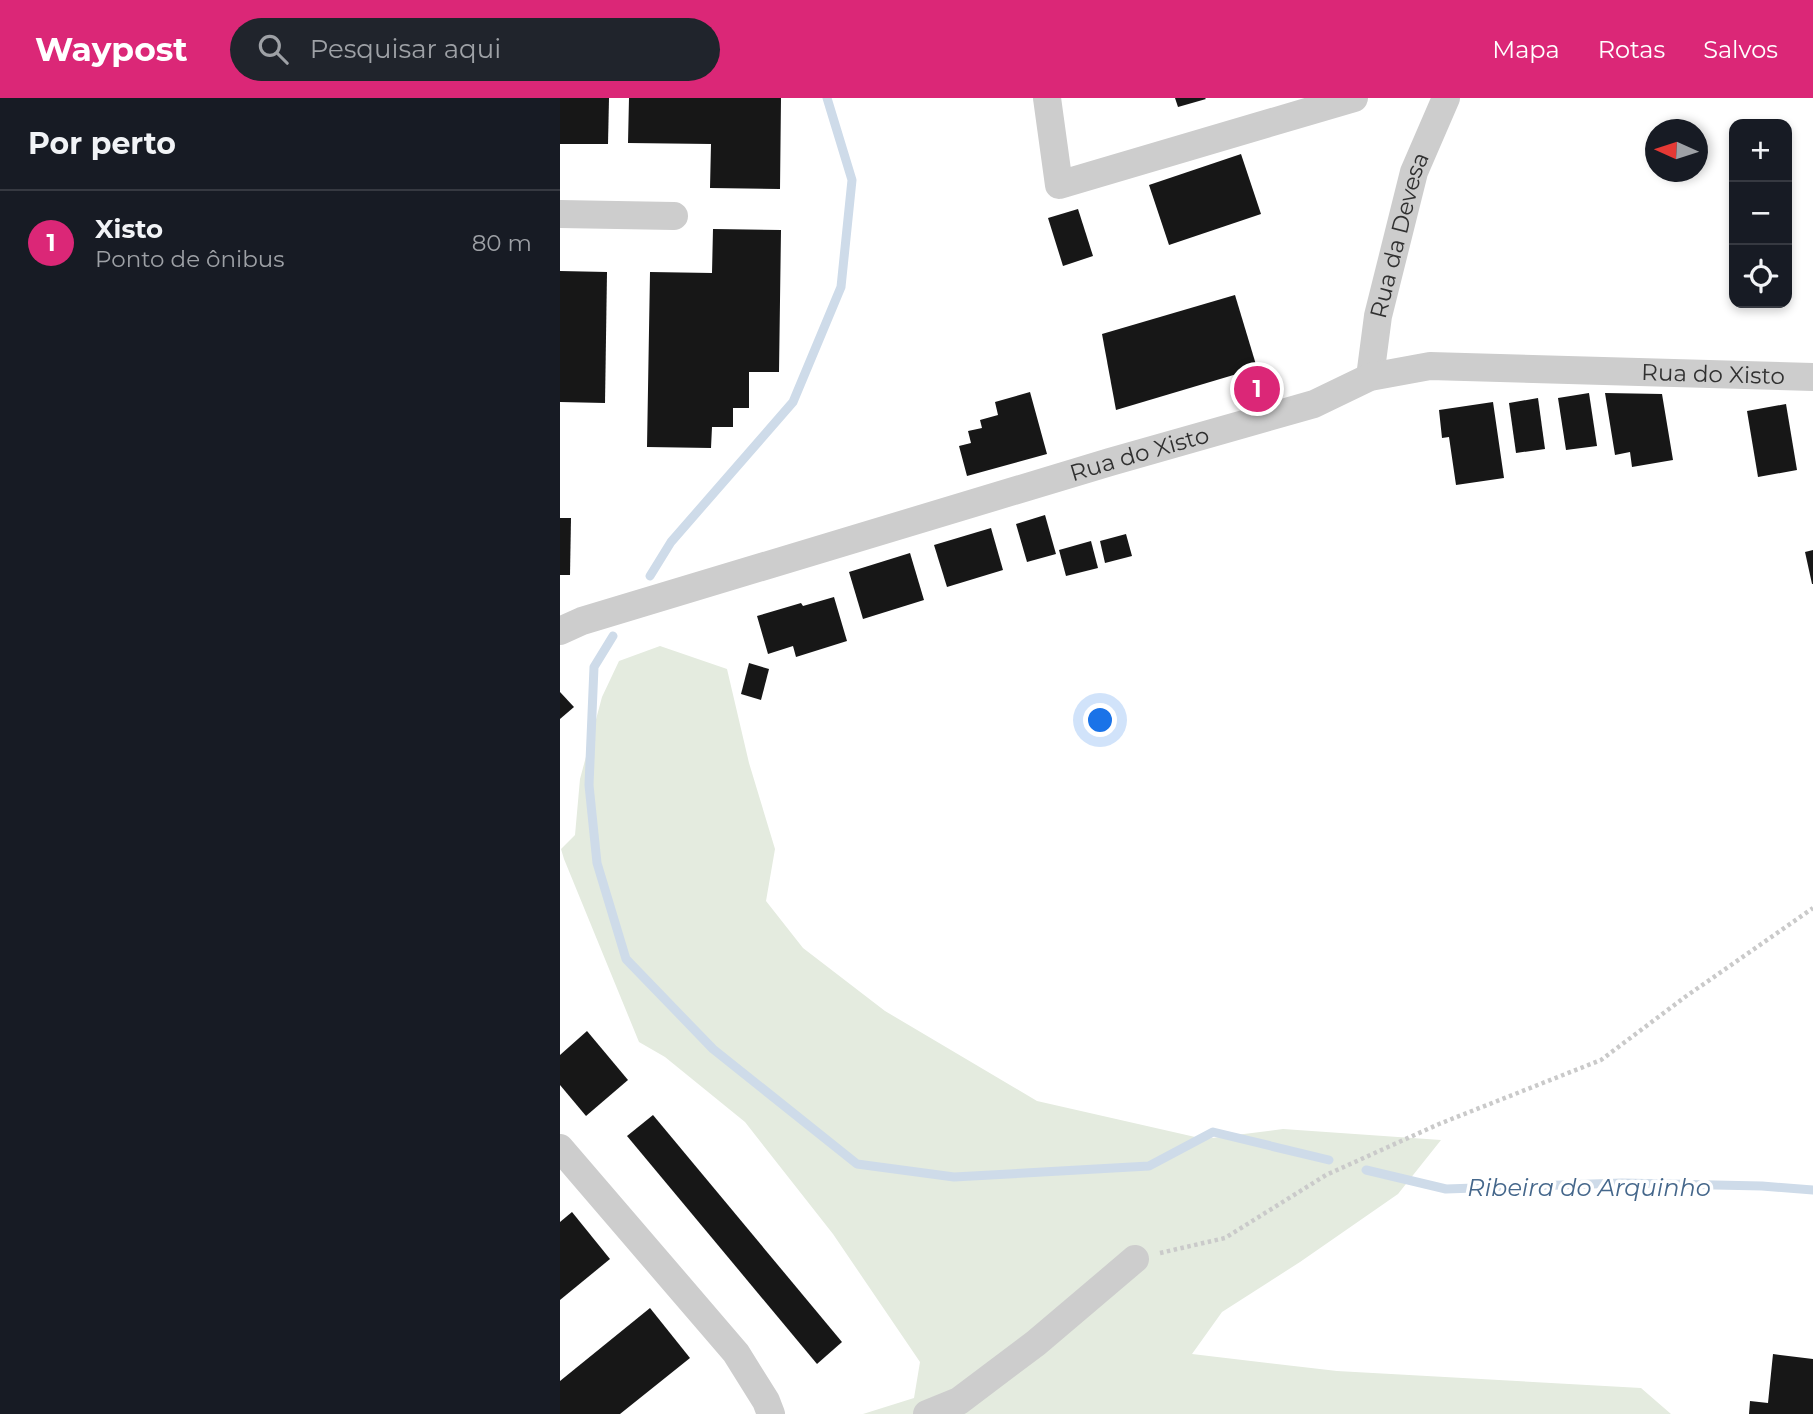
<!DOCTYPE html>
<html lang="pt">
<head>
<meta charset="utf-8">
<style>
	:root { --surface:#171b24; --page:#20242c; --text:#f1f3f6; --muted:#9ea1a6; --line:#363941; --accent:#db2777 }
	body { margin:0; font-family:Montserrat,sans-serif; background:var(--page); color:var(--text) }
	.controls { position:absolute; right:21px; top:21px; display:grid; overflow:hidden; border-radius:14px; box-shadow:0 4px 10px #0003 }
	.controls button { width:63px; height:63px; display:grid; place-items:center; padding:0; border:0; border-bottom:2px solid var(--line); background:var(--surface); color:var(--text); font:35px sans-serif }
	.compass { position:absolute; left:1085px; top:21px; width:63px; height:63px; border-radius:50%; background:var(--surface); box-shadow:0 4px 10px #0003; rotate:273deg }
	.you { position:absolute; left:541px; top:623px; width:24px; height:24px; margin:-18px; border:5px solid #fff; border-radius:50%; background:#1a73e8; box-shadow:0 0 0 10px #1a73e833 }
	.badge { display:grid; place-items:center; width:46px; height:46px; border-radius:50%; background:var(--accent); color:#fff; font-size:23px; font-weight:700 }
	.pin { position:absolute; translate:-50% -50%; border:4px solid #fff; box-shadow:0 2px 7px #0006 }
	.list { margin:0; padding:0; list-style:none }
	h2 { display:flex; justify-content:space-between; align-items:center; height:91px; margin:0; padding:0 28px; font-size:30px }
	h2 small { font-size:23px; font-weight:400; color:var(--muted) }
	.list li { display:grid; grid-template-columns:46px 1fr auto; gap:21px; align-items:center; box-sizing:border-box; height:105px; padding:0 28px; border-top:2px solid var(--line) }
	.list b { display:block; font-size:26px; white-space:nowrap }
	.list p { margin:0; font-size:23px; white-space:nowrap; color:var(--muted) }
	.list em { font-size:23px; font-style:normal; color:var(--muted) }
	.icon { flex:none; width:38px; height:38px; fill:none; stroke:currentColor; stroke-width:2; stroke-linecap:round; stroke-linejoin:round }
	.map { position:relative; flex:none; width:1253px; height:1316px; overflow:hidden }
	header { display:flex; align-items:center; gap:42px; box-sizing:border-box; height:98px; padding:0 35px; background:var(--accent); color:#fff }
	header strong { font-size:33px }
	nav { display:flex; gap:38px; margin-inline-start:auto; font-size:24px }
	.search { width:490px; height:63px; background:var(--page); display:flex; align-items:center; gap:18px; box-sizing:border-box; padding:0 24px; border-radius:38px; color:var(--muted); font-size:26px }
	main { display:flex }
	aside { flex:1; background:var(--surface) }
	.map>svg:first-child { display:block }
</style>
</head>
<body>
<header>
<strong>Waypost</strong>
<div class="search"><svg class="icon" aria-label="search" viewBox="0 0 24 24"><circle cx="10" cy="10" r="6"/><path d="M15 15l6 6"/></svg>Pesquisar aqui</div>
<nav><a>Mapa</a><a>Rotas</a><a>Salvos</a></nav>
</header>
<main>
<aside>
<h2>Por perto<small></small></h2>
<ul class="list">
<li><span class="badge">1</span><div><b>Xisto</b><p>Ponto de ônibus</p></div><em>80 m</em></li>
</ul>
</aside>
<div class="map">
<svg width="1253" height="1316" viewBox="0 0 1253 1316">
	<rect width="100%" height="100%" fill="#fff"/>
	<!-- green -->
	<path fill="#e4ebdf" d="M100 548 167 571 189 665 215 751 206 803 243 850 325 913 477 1003 644 1041 723 1031 881 1042 838 1096 740 1164 662 1214 632 1256 777 1273 1081 1290 1111 1316H303L354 1300 360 1264 273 1136 185 1024 105 959 79 944 4 761 1 751 15 737 20 681 42 599 59 563Z"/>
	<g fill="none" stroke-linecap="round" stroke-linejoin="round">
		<!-- stream -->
		<g stroke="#cedbe9" stroke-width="9">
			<path d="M90 478 111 444 233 304 281 189 292 82 267 0"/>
			<path d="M53 538 34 569 29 687 37 765 66 861 153 951 297 1066 394 1079 589 1068 653 1034 769 1062"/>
			<path d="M806 1072 886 1091 1062 1085 1202 1088 1253 1092"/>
		</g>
	</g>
	<!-- building -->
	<g fill="#171717">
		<path d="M0 0H49L48 46H0Z"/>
		<path d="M69 0H221L220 91 150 90 151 46 68 45Z"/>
		<path d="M615 0H645L646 1 618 9Z"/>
		<path d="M681 56 701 116 609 147 589 87Z"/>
		<path d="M518 111 533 158 503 168 488 120Z"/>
		<path d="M153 131 221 132 219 274H189V310H173V329H152L151 350 87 349 90 174 152 175Z"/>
		<path d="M0 173 47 174 45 305 0 304Z"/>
		<path d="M675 197 697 270 556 312 542 236Z"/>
		<path d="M470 294 487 356 407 378 399 348 411 345 408 333 422 330 420 322 438 317 435 304Z"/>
		<path d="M1029 295 1037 348 1006 352 998 300Z"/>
		<path d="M1045 295 1102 296 1113 362 1072 369 1070 354 1055 357Z"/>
		<path d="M978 300 985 351 956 355 949 305Z"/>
		<path d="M933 304 944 380 896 387 889 339 882 340 879 312Z"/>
		<path d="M1226 306 1237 372 1198 379 1187 313Z"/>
		<path d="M485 417 496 456 467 464 456 426Z"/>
		<path d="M0 420H11L10 477H0Z"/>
		<path d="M431 430 443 472 387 489 374 447Z"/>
		<path d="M566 436 572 458 545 465 540 443Z"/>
		<path d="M531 443 538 470 506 478 499 452Z"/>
		<path d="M1253 452V486H1252L1245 454Z"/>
		<path d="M350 455 364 502 303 521 289 474Z"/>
		<path d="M274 499 287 543 236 559 233 548 208 556 197 518 241 505 243 508Z"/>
		<path d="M189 565 209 571 201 602 181 596Z"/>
		<path d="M0 594 14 609 0 621Z"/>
		<path d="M27 933 68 982 26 1018 0 987V957Z"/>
		<path d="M93 1017 282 1244 257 1266 67 1038Z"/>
		<path d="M12 1114 50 1161 0 1202V1124Z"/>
		<path d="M90 1210 130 1260 60 1316H0V1283Z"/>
		<path d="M1213 1256 1253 1261V1316H1189L1190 1303 1208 1305Z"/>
	</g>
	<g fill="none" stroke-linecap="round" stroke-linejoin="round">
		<!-- path -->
		<path stroke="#cacaca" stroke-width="4.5" stroke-dasharray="3.5 3.5" stroke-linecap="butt" d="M600 1155 665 1140 766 1077 879 1026 1041 962 1125 899 1253 810"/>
		<!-- minor -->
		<g stroke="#cdcdcd" stroke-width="28">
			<path d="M487 0 499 87 794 0"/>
			<path d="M0 116 114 118"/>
			<path id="s1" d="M810 279 818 218 854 74 886 0"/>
			<path id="s2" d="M0 533 22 523 550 364 754 306 810 279 870 268 1253 279"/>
			<path d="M0 1050 176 1255 206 1303 211 1316"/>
			<path d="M367 1316 399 1303 476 1245 575 1161"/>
		</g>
	</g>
	<g text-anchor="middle" stroke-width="7" stroke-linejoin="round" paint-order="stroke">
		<!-- street labels -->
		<g font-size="23" fill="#303030" stroke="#fff">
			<text dy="8" stroke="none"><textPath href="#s1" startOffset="145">Rua da Devesa</textPath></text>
			<text dy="8" stroke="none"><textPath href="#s2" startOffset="1194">Rua do Xisto</textPath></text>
			<text dy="8" stroke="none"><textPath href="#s2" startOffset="606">Rua do Xisto</textPath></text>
		</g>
		<!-- water labels -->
		<g font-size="24" font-style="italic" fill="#45678b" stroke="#fff">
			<text x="1029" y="1098">Ribeira do Arquinho</text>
		</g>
	</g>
</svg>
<div class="controls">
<button>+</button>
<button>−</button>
<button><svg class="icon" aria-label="locate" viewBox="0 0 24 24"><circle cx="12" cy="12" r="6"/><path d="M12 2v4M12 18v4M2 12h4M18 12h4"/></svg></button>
</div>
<svg class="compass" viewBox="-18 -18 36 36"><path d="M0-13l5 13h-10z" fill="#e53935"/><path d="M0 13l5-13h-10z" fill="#9ea1a6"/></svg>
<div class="you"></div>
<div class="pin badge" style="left:697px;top:291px">1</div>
</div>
</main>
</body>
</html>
